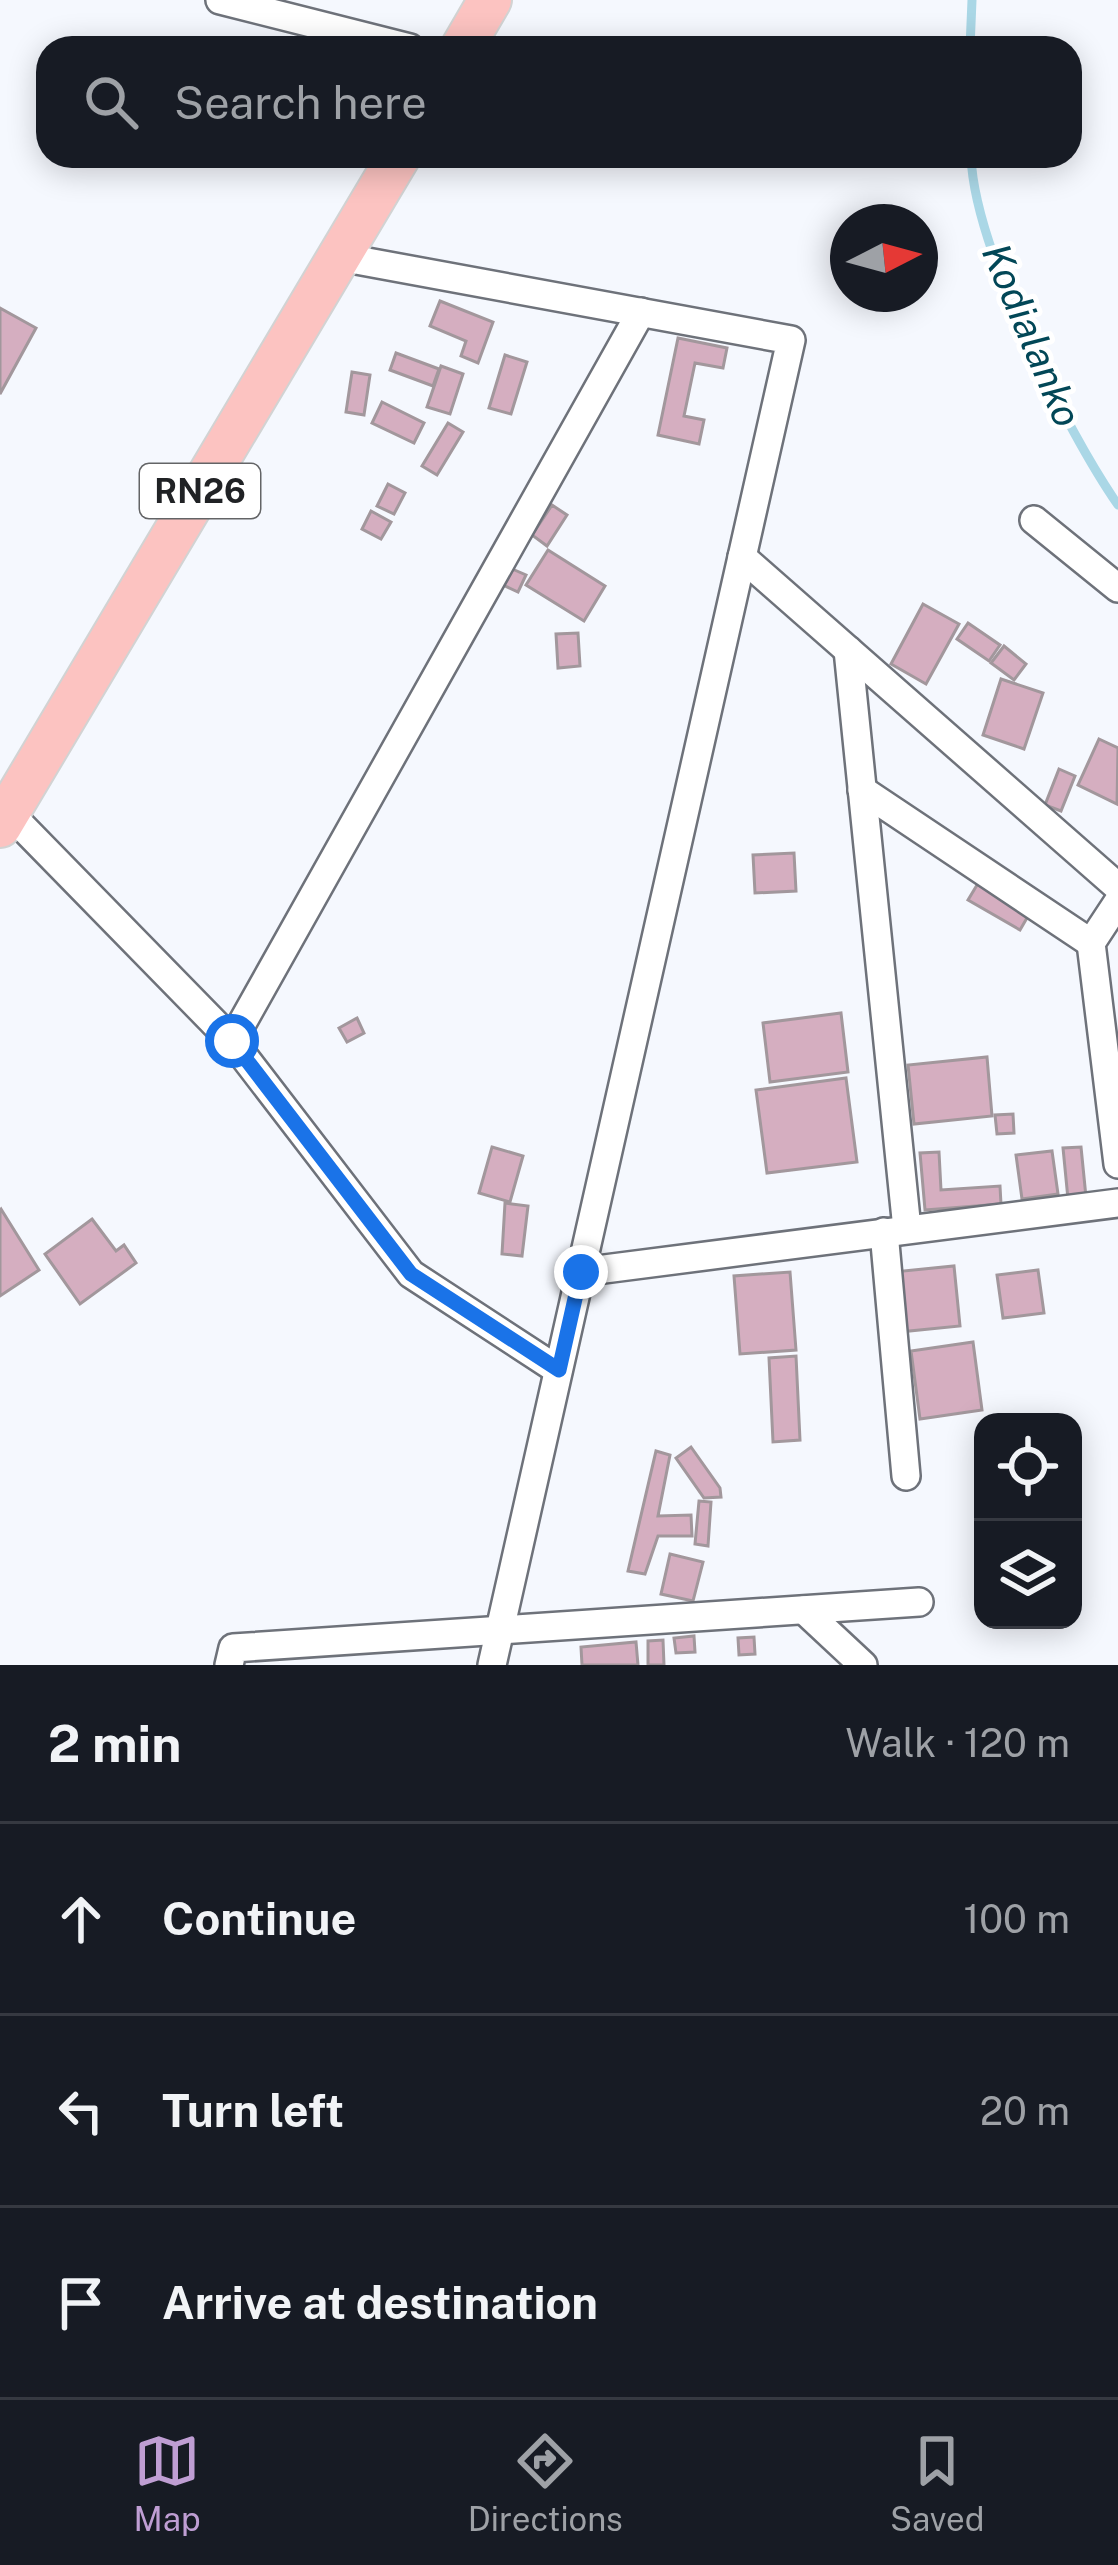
<!DOCTYPE html>
<html lang="en">
<head>
<meta charset="utf-8">
<style>
	:root { --surface:#171b24; --page:#20242c; --text:#f1f3f6; --muted:#9ea1a6; --line:#363941; --accent:#bf9ed3 }
	body { margin:0; font-family:"Public Sans",sans-serif; background:var(--page); color:var(--text) }
	.controls { position:absolute; right:36px; bottom:36px; display:grid; overflow:hidden; border-radius:24px; box-shadow:0 6px 30px #0003 }
	.controls button { width:108px; height:108px; display:grid; place-items:center; padding:0; border:0; border-bottom:3px solid var(--line); background:var(--surface); color:var(--text); font:60px sans-serif }
	.compass { position:absolute; left:830px; top:204px; width:108px; height:108px; border-radius:50%; background:var(--surface); box-shadow:0 6px 30px #0003; rotate:84deg }
	.stop { position:absolute; width:36px; height:36px; margin:-27px; border:9px solid #1a73e8; border-radius:50%; background:#fff }
	.stop.end { background:#1a73e8; border-color:#fff; box-shadow:0 3px 12px #0008 }
	.list { margin:0; padding:0; list-style:none }
	h2 { display:flex; justify-content:space-between; align-items:center; height:156px; margin:0; padding:0 48px; font-size:51px }
	h2 small { font-size:39px; font-weight:400; color:var(--muted) }
	.list li { display:grid; grid-template-columns:78px 1fr auto; gap:36px; align-items:center; box-sizing:border-box; height:192px; padding:0 48px; border-top:3px solid var(--line) }
	.list b { display:block; font-size:45px; white-space:nowrap }
	.list em { font-size:39px; font-style:normal; color:var(--muted) }
	.icon { flex:none; width:66px; height:66px; fill:none; stroke:currentColor; stroke-width:2; stroke-linecap:round; stroke-linejoin:round }
	.map { position:relative; flex:none; width:1118px; height:1665px; overflow:hidden }
	.search { position:absolute; background:var(--surface); box-shadow:0 6px 30px #0003; left:36px; right:36px; top:36px; height:132px; display:flex; align-items:center; gap:30px; box-sizing:border-box; padding:0 42px; border-radius:36px; color:var(--muted); font-size:45px }
	.sheet { height:732px; background:var(--surface) }
	nav { display:flex; justify-content:space-around; align-items:center; box-sizing:border-box; height:168px; border-top:3px solid var(--line); background:var(--surface); font-size:33px; color:var(--muted) }
	nav a { display:grid; justify-items:center; gap:6px }
	nav .on { color:var(--accent) }
	.map>svg:first-child { display:block }
</style>
</head>
<body>
<div class="map">
<svg width="1118" height="1665" viewBox="0 0 1118 1665">
	<rect width="100%" height="100%" fill="#f5f8fe"/>
	<g fill="none" stroke-linecap="round" stroke-linejoin="round">
		<!-- stream -->
		<g stroke="#aad7e6" stroke-width="9">
			<path d="M970 48 972 0"/>
			<path d="M971 156C974 246 1066 430 1118 505"/>
		</g>
	</g>
	<!-- building -->
	<g fill="#d5aec0" stroke="#a2979c" stroke-width="3">
		<path d="M440 301 493 322 478 363 461 356 466 341 430 326Z"/>
		<path d="M0 308 36 328 0 394Z"/>
		<path d="M678 338 727 348 723 368 695 363 684 416 704 420 699 444 658 435Z"/>
		<path d="M396 353 439 369 433 386 390 370Z"/>
		<path d="M505 355 527 362 511 414 489 408Z"/>
		<path d="M441 366 463 374 450 414 427 407Z"/>
		<path d="M352 372 370 375 364 415 346 412Z"/>
		<path d="M382 402 424 423 414 443 372 423Z"/>
		<path d="M448 423 463 432 437 475 422 466Z"/>
		<path d="M388 484 405 493 394 514 377 506Z"/>
		<path d="M552 505 567 515 547 546 532 535Z"/>
		<path d="M371 511 391 522 381 539 362 529Z"/>
		<path d="M548 550 605 586 584 621 526 585Z"/>
		<path d="M510 568 526 575 518 592 503 585Z"/>
		<path d="M923 604 959 624 926 684 891 664Z"/>
		<path d="M968 623 1000 645 989 661 957 639Z"/>
		<path d="M578 633 580 666 558 668 556 634Z"/>
		<path d="M1004 646 1026 664 1014 680 991 663Z"/>
		<path d="M1001 679 1043 693 1024 749 983 735Z"/>
		<path d="M1099 739 1118 748 1117 804 1078 785Z"/>
		<path d="M1059 769 1075 776 1061 811 1045 805Z"/>
		<path d="M794 853 796 891 755 893 753 855Z"/>
		<path d="M980 880 1031 911 1020 930 968 900Z"/>
		<path d="M841 1013 848 1072 770 1082 763 1023Z"/>
		<path d="M357 1018 364 1033 347 1042 339 1028Z"/>
		<path d="M987 1057 992 1116 914 1124 908 1065Z"/>
		<path d="M846 1078 857 1162 767 1173 756 1090Z"/>
		<path d="M1013 1114 1014 1133 997 1134 995 1115Z"/>
		<path d="M492 1147 523 1156 510 1202 479 1193Z"/>
		<path d="M1081 1147 1086 1197 1068 1199 1063 1148Z"/>
		<path d="M1052 1151 1058 1194 1022 1199 1016 1155Z"/>
		<path d="M939 1152 941 1190 1000 1186 1001 1204 925 1210 920 1153Z"/>
		<path d="M505 1203 528 1206 522 1256 502 1254Z"/>
		<path d="M1 1209 39 1270 0 1296V1210Z"/>
		<path d="M92 1219 116 1251 124 1245 136 1263 80 1304 45 1254Z"/>
		<path d="M954 1266 960 1326 899 1332 893 1272Z"/>
		<path d="M1038 1270 1044 1313 1003 1318 997 1275Z"/>
		<path d="M790 1272 796 1350 740 1354 734 1276Z"/>
		<path d="M973 1342 982 1410 920 1419 911 1351Z"/>
		<path d="M796 1356 800 1440 773 1442 769 1358Z"/>
		<path d="M691 1447 720 1488 721 1497 704 1498 676 1458Z"/>
		<path d="M656 1451 670 1455 658 1516 691 1515 692 1536H658L645 1574 628 1571Z"/>
		<path d="M699 1501 711 1502 708 1546 695 1544Z"/>
		<path d="M670 1554 703 1562 693 1601 661 1594Z"/>
		<path d="M694 1636 695 1652 676 1653 674 1638Z"/>
		<path d="M754 1637 755 1654 739 1655 738 1638Z"/>
		<path d="M663 1640 664 1665H648V1641Z"/>
		<path d="M636 1642 638 1665H582L581 1647Z"/>
	</g>
	<g fill="none" stroke-linecap="round" stroke-linejoin="round">
		<defs>
			<g id="street">
				<path d="M220 0 410 48"/>
				<path d="M340 257 791 340 492 1665"/>
				<path d="M1034 520 1118 588"/>
				<path d="M742 557 1118 887"/>
				<path d="M848 650 907 1229"/>
				<path d="M862 790 1091 943"/>
				<path d="M9 813 232 1041 411 1274 558 1370"/>
				<path d="M1118 902 1091 943 1118 1164"/>
				<path d="M232 1041 641 312"/>
				<path d="M884 1232 906 1476"/>
				<path d="M581 1272 1118 1203"/>
				<path d="M804 1610 863 1665"/>
				<path d="M229 1665 233 1648 919 1602"/>
			</g>
			<g id="primary">
				<path d="M462 48 490 0"/>
				<path d="M0 826 399 156"/>
			</g>
		</defs>
		<!-- street casing -->
		<use href="#street" stroke="#6e727a" stroke-width="32"/>
		<!-- primary casing -->
		<use href="#primary" stroke="#d2d3d3" stroke-width="46"/>
		<!-- street -->
		<use href="#street" stroke="#fff" stroke-width="27"/>
		<!-- primary -->
		<use href="#primary" stroke="#fcc3c1" stroke-width="42"/>
	</g>
	<g fill="none" stroke-linecap="round" stroke-linejoin="round">
		<!-- route -->
		<path stroke="#1a73e8" stroke-width="15" d="M232 1041 411 1274 559 1370 581 1272"/>
	</g>
	<g text-anchor="middle" stroke-width="10" stroke-linejoin="round" paint-order="stroke">
		<!-- shield labels -->
		<rect fill="#fff" stroke="#636466" stroke-width="3" x="140" y="464" width="120" height="54" rx="9"/>
		<g font-size="33" font-weight="bold" fill="#202225">
			<text x="200" y="503">RN26</text>
		</g>
		<!-- water labels -->
		<g font-size="39" font-style="italic" fill="#024757" stroke="#fff">
			<text transform="translate(1032 335) rotate(67)" y="14">Kodialanko</text>
		</g>
	</g>
</svg>
<div class="controls">
<button><svg class="icon" aria-label="locate" viewBox="0 0 24 24"><circle cx="12" cy="12" r="6"/><path d="M12 2v4M12 18v4M2 12h4M18 12h4"/></svg></button>
<button><svg class="icon" aria-label="layers" viewBox="0 0 24 24"><path d="M12 4l9 5-9 5-9-5zM3 14l9 5 9-5"/></svg></button>
</div>
<svg class="compass" viewBox="-18 -18 36 36"><path d="M0-13l5 13h-10z" fill="#e53935"/><path d="M0 13l5-13h-10z" fill="#9ea1a6"/></svg>
<div class="stop" style="left:232px;top:1041px"></div>
<div class="stop end" style="left:581px;top:1272px"></div>
<div class="search"><svg class="icon" aria-label="search" viewBox="0 0 24 24"><circle cx="10" cy="10" r="6"/><path d="M15 15l6 6"/></svg>Search here</div>
</div>
<section class="sheet">
<h2>2 min<small>Walk · 120 m</small></h2>
<ul class="list">
<li><svg class="icon" aria-label="ahead" viewBox="0 0 24 24"><path d="M12 20V5M6 11l6-6 6 6"/></svg><div><b>Continue</b></div><em>100 m</em></li>
<li><svg class="icon" aria-label="left" viewBox="0 0 24 24"><path d="M17 20v-9H6M10 6l-5 5 5 5"/></svg><div><b>Turn left</b></div><em>20 m</em></li>
<li><svg class="icon" aria-label="arrive" viewBox="0 0 24 24"><path d="M6 21V4h12l-3 4 3 4H6"/></svg><div><b>Arrive at destination</b></div></li>
</ul>
</section>
<nav>
<a class="on"><svg class="icon" aria-label="map" viewBox="0 0 24 24"><path d="M3 6l6-2 6 2 6-2v14l-6 2-6-2-6 2zM9 4v14M15 6v14"/></svg>Map</a>
<a><svg class="icon" aria-label="directions" viewBox="0 0 24 24"><path d="M12 3l9 9-9 9-9-9zM9 14v-3h6M13 9l2 2-2 2"/></svg>Directions</a>
<a><svg class="icon" aria-label="saved" viewBox="0 0 24 24"><path d="M7 4h10v16l-5-4-5 4z"/></svg>Saved</a>
</nav>
</body>
</html>
